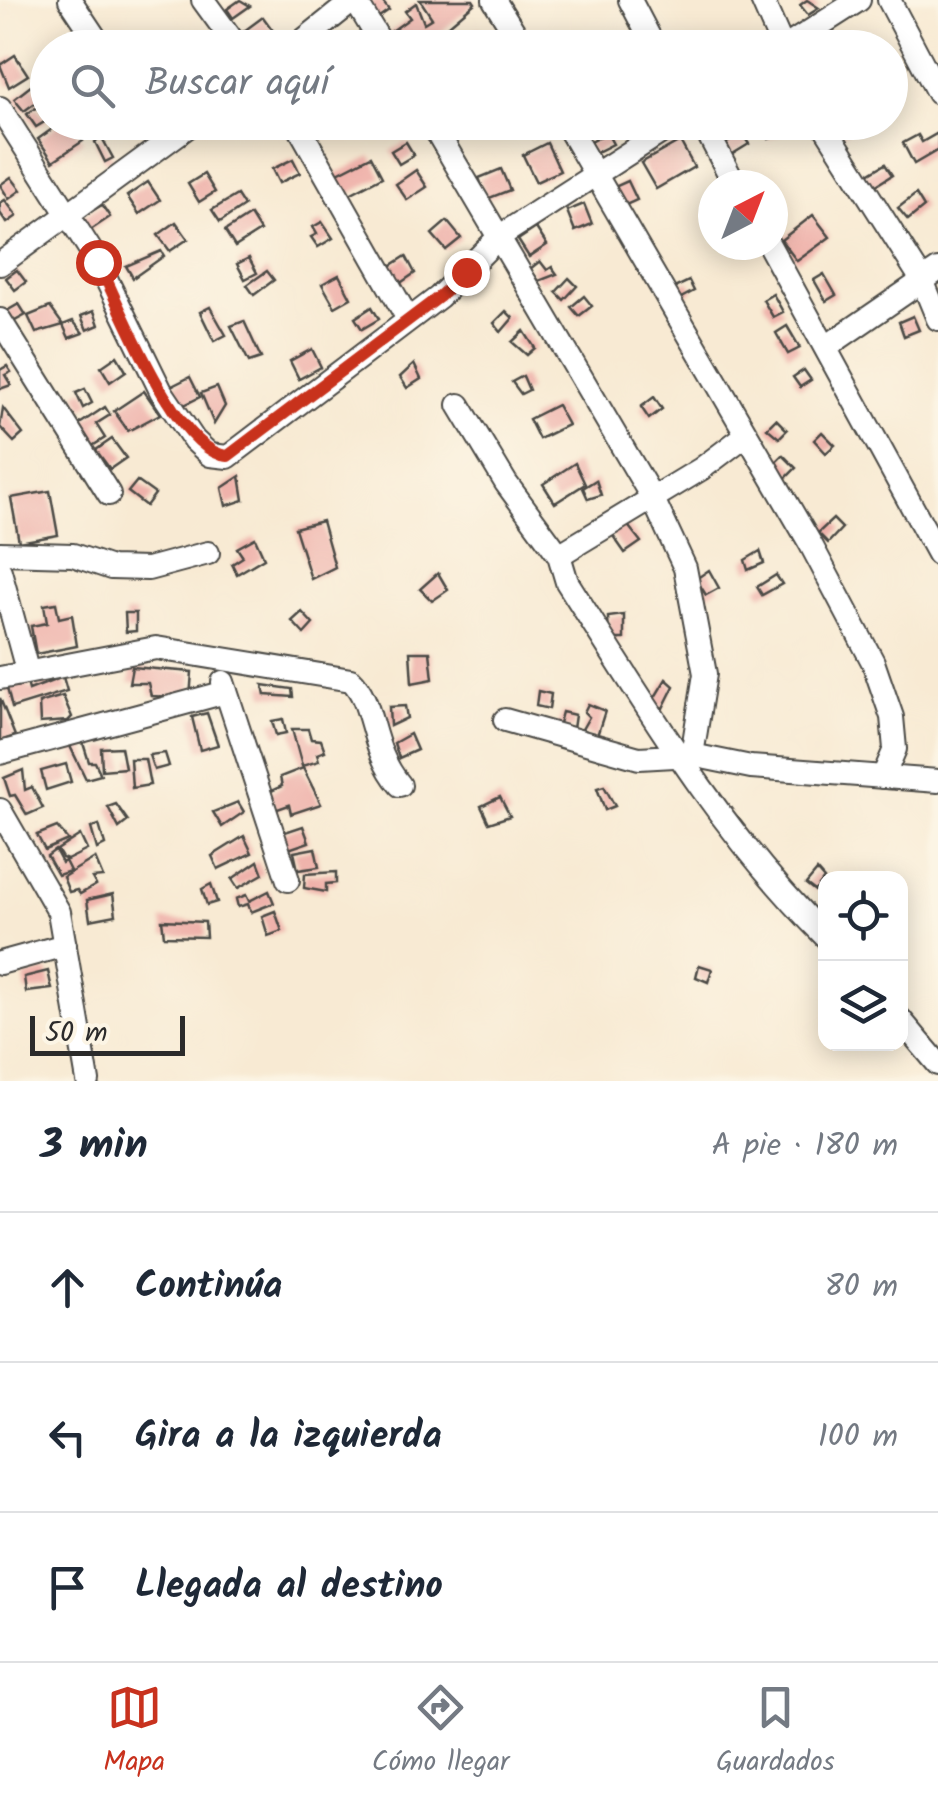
<!DOCTYPE html>
<html lang="es">
<head>
<meta charset="utf-8">
<style>
	:root { --surface:#fff; --page:#f6f6f7; --text:#1f2937; --muted:#747a83; --line:#e0e1e3; --accent:#c8321e }
	body { margin:0; font-family:Kalam,sans-serif; background:var(--page); color:var(--text) }
	.controls { position:absolute; right:30px; bottom:30px; display:grid; overflow:hidden; border-radius:20px; box-shadow:0 5px 25px #0003 }
	.controls button { width:90px; height:90px; display:grid; place-items:center; padding:0; border:0; border-bottom:2px solid var(--line); background:var(--surface); color:var(--text); font:50px sans-serif }
	.compass { position:absolute; left:698px; top:170px; width:90px; height:90px; border-radius:50%; background:var(--surface); box-shadow:0 5px 25px #0003; rotate:42deg }
	.scale { position:absolute; left:30px; bottom:25px; width:155px; box-sizing:border-box; padding-left:10px; border:5px solid #2b2b2b; border-top:0; font-size:28px; line-height:35px; white-space:nowrap; color:#2b2b2b; -webkit-text-stroke:8px #fcf5e5; paint-order:stroke }
	.stop { position:absolute; width:30px; height:30px; margin:-22px; border:8px solid #c8321e; border-radius:50%; background:#fff }
	.stop.end { background:#c8321e; border-color:#fff; box-shadow:0 2px 10px #0008 }
	.list { margin:0; padding:0; list-style:none }
	h2 { display:flex; justify-content:space-between; align-items:center; height:130px; margin:0; padding:0 40px; font-size:42px }
	h2 small { font-size:32px; font-weight:400; color:var(--muted) }
	.list li { display:grid; grid-template-columns:65px 1fr auto; gap:30px; align-items:center; box-sizing:border-box; height:150px; padding:0 40px; border-top:2px solid var(--line) }
	.list b { display:block; font-size:38px; white-space:nowrap }
	.list em { font-size:32px; font-style:normal; color:var(--muted) }
	.icon { flex:none; width:55px; height:55px; fill:none; stroke:currentColor; stroke-width:2; stroke-linecap:round; stroke-linejoin:round }
	.map { position:relative; flex:none; width:938px; height:1081px; overflow:hidden }
	.search { position:absolute; background:var(--surface); box-shadow:0 5px 25px #0003; left:30px; right:30px; top:30px; height:110px; display:flex; align-items:center; gap:25px; box-sizing:border-box; padding:0 35px; border-radius:55px; color:var(--muted); font-size:38px }
	.sheet { height:580px; background:var(--surface) }
	nav { display:flex; justify-content:space-around; align-items:center; box-sizing:border-box; height:140px; border-top:2px solid var(--line); background:var(--surface); font-size:28px; color:var(--muted) }
	nav a { display:grid; justify-items:center; gap:5px }
	nav .on { color:var(--accent) }
	.map>svg:first-child { display:block }
</style>
</head>
<body>
<div class="map">
<svg width="938" height="1081" viewBox="0 0 938 1081">
	<rect width="100%" height="100%" fill="#fcf5e5"/>
	<filter id="ink" filterUnits="userSpaceOnUse"><feTurbulence type="fractalNoise" baseFrequency=".01" numOctaves="2"/><feDisplacementMap in="SourceGraphic" scale="20" xChannelSelector="R" yChannelSelector="G"/><feConvolveMatrix kernelMatrix="1 2 1 2 8 2 1 2 1" color-interpolation-filters="sRGB"/></filter>
	<filter id="wash" filterUnits="userSpaceOnUse"><feTurbulence type="fractalNoise" baseFrequency=".0048" numOctaves="4" result="noise"/><feDisplacementMap in="SourceGraphic" scale="40" xChannelSelector="R" yChannelSelector="G"/><feGaussianBlur stdDeviation="2.25" result="paint"/><feColorMatrix in="noise" values="0 0 0 0 0 0 0 0 0 0 0 0 0 0 0 0 0 1.4 0 .05"/><feComposite in="paint" operator="in"/></filter>
	<g filter="url(#wash)">
		<rect width="100%" height="100%" fill="#f8ead3"/>
		<g id="blocks">
			<!-- building -->
			<g fill="#efb2ab">
				<path d="M240 0 250 6 233 18 227 9Z"/>
				<path d="M376 0H381L389 10 376 19 367 6Z"/>
				<path d="M420 0H473L475 3 422 48H400L389 33 410 18 405 11 416 3 424 23 432 18Z"/>
				<path d="M807 0 819 8 808 15 800 5Z"/>
				<path d="M263 17 277 36 255 48 244 31Z"/>
				<path d="M479 27 495 48H463L459 43Z"/>
				<path d="M15 55 28 75 9 87 0 65Z"/>
				<path d="M32 85 42 98 24 111 14 99Z"/>
				<path d="M37 107 46 121 36 127 27 114Z"/>
				<path d="M62 122H85L75 129 83 141 53 161 38 139Z"/>
				<path d="M759 122H775L781 134 769 139Z"/>
				<path d="M830 122H864L839 137Z"/>
				<path d="M607 133 613 144 593 154 588 143Z"/>
				<path d="M938 133V150L914 164 903 143 918 135 922 142Z"/>
				<path d="M742 134 749 144 731 155 725 144Z"/>
				<path d="M101 136 113 158 105 162 95 142Z"/>
				<path d="M680 141 694 167 656 189 641 163Z"/>
				<path d="M406 142 414 155 399 164 391 151Z"/>
				<path d="M547 143 560 171 536 182 523 155Z"/>
				<path d="M371 156 382 177 344 197 332 176Z"/>
				<path d="M293 159 300 173 279 183 272 169Z"/>
				<path d="M885 164 892 175 870 189 863 177Z"/>
				<path d="M501 169 510 190 487 199 479 178Z"/>
				<path d="M416 170 427 187 407 200 396 184Z"/>
				<path d="M204 174 215 192 199 202 188 184Z"/>
				<path d="M11 177 21 190 9 199 0 185Z"/>
				<path d="M628 181 637 200 619 208 610 189Z"/>
				<path d="M148 182 160 200 139 214 127 196Z"/>
				<path d="M916 194 924 207 908 220 898 208Z"/>
				<path d="M237 195 244 206 220 222 212 210Z"/>
				<path d="M5 200 17 216 7 223 0 213V203Z"/>
				<path d="M584 204 592 224 575 231 567 211Z"/>
				<path d="M102 205 110 217 89 231 80 218Z"/>
				<path d="M250 215 260 231 235 247 225 231Z"/>
				<path d="M813 215 830 237 797 261 781 240Z"/>
				<path d="M447 221 461 238 446 250 432 234Z"/>
				<path d="M176 222 188 239 170 251 158 235Z"/>
				<path d="M322 222 333 238 318 247 311 237 317 234 313 227Z"/>
				<path d="M536 228 547 245 529 257 518 240Z"/>
				<path d="M161 251 164 256 133 278 126 266Z"/>
				<path d="M406 256 415 273 399 284 389 267Z"/>
				<path d="M249 258 257 273 245 279 237 264Z"/>
				<path d="M540 261 547 270 552 267 557 274 539 281 530 269Z"/>
				<path d="M17 270 26 282 15 290 6 278Z"/>
				<path d="M267 271 274 280 254 295 247 285Z"/>
				<path d="M824 274 836 295 826 301 814 280Z"/>
				<path d="M339 275 351 298 335 307 322 284Z"/>
				<path d="M569 278 577 286 564 300 556 292Z"/>
				<path d="M689 281 694 291 679 299 674 288Z"/>
				<path d="M773 294 783 312 773 317 763 300Z"/>
				<path d="M584 296 592 306 579 316 571 307Z"/>
				<path d="M19 304 26 315 11 323 5 312Z"/>
				<path d="M50 307 63 325 73 321 83 333 69 338 63 325 36 333 28 316Z"/>
				<path d="M210 307 226 335 214 341 200 312Z"/>
				<path d="M372 307 379 319 362 329 355 318Z"/>
				<path d="M94 311 99 325 87 330 81 316Z"/>
				<path d="M506 311 513 318 501 332 494 323Z"/>
				<path d="M913 316 919 330 904 336 899 322Z"/>
				<path d="M244 321 261 358 249 362 231 326Z"/>
				<path d="M787 326 800 348 788 354 776 333Z"/>
				<path d="M524 331 535 348 527 355 512 342Z"/>
				<path d="M312 349 321 367 299 379 290 361Z"/>
				<path d="M117 356 126 371 110 382 101 367Z"/>
				<path d="M414 364 421 379 407 388 400 377Z"/>
				<path d="M7 366 11 372 5 375 11 385 0 389V370Z"/>
				<path d="M804 370 811 380 800 387 793 377Z"/>
				<path d="M523 376 529 390 521 394 512 382Z"/>
				<path d="M190 377 200 397 182 406 172 386Z"/>
				<path d="M217 387 225 406 214 424 201 393Z"/>
				<path d="M85 389 92 403 83 408 76 393Z"/>
				<path d="M144 391 160 414 128 431 114 411Z"/>
				<path d="M654 397 662 409 649 419 641 407Z"/>
				<path d="M557 405 568 425 539 439 529 419Z"/>
				<path d="M105 407 110 415 96 424 105 438 89 448 75 427Z"/>
				<path d="M3 408 23 434 14 442 0 427Z"/>
				<path d="M776 419 787 430 779 438 767 428Z"/>
				<path d="M822 432 835 445 826 453 814 440Z"/>
				<path d="M112 439 126 458 110 469 96 450Z"/>
				<path d="M783 455 796 468 786 478 773 465Z"/>
				<path d="M575 463 585 484 555 503 543 484Z"/>
				<path d="M240 476 244 500 226 506 222 488Z"/>
				<path d="M596 480 601 495 588 499 583 488Z"/>
				<path d="M137 481 155 494 146 506 128 492Z"/>
				<path d="M50 491 58 535 19 542 11 498Z"/>
				<path d="M833 519 842 528 828 543 818 533Z"/>
				<path d="M322 521 335 567 311 579 295 528Z"/>
				<path d="M626 523 641 542 625 553 611 533Z"/>
				<path d="M255 538 264 558 237 574 232 564 243 557 237 548Z"/>
				<path d="M760 551 764 563 748 570 745 560Z"/>
				<path d="M709 570 719 588 706 595 696 579Z"/>
				<path d="M438 573 448 590 432 601 420 589Z"/>
				<path d="M776 575 782 584 762 595 757 587Z"/>
				<path d="M56 603 59 618 72 615 77 646 36 654 31 626 47 623 44 605Z"/>
				<path d="M302 612 313 624 304 634 292 621Z"/>
				<path d="M125 613H136V631L126 632Z"/>
				<path d="M624 615V639H609L608 617Z"/>
				<path d="M410 652H430L433 679 412 683Z"/>
				<path d="M132 667 192 672 190 698 151 696 148 683H129Z"/>
				<path d="M63 677 67 691 12 708 6 684 26 679 29 690Z"/>
				<path d="M666 679 674 686 663 708 652 702Z"/>
				<path d="M263 685 292 689 293 697 265 695Z"/>
				<path d="M538 691 551 694 549 709 536 706Z"/>
				<path d="M63 696 72 717 68 721 40 723 39 703Z"/>
				<path d="M0 698 15 736 0 741Z"/>
				<path d="M588 704 605 711 596 739 581 731 589 717 584 712Z"/>
				<path d="M405 706 407 718 390 726 389 707Z"/>
				<path d="M562 712 575 715 573 729 558 727Z"/>
				<path d="M207 713 218 745 200 750 192 717Z"/>
				<path d="M283 719 286 733 276 735 272 721Z"/>
				<path d="M292 729H308L311 739 321 740 325 751 317 754 319 761 302 766Z"/>
				<path d="M410 734 417 750 399 758 394 743Z"/>
				<path d="M83 743 89 762H95L101 775 86 779 69 744Z"/>
				<path d="M121 747 125 768 102 770 101 748Z"/>
				<path d="M165 753 169 766 154 770 149 755Z"/>
				<path d="M130 759H145L150 785 132 788Z"/>
				<path d="M66 764 71 782 46 790 41 771Z"/>
				<path d="M303 768 321 804 291 814 289 805 275 810 269 792 282 786 280 777Z"/>
				<path d="M23 770 25 790 32 787 43 808 27 815 15 795 10 796 4 778Z"/>
				<path d="M604 786 615 806 605 810 597 788Z"/>
				<path d="M500 797 510 816 489 823 481 806Z"/>
				<path d="M238 802 244 812 222 827 213 812Z"/>
				<path d="M116 804 128 821 119 828 108 807Z"/>
				<path d="M99 825 105 845 97 849 91 828Z"/>
				<path d="M303 826 309 842 283 851 276 835Z"/>
				<path d="M57 827 68 840 45 850 37 835Z"/>
				<path d="M80 835 87 850 67 860 62 858 57 850Z"/>
				<path d="M244 836 252 853 218 869 212 856Z"/>
				<path d="M315 848 319 867 298 870 294 852Z"/>
				<path d="M55 850 62 863 65 861 70 871 58 875 47 856Z"/>
				<path d="M95 858 103 877 92 878 96 885 80 894 77 890 69 892 63 877Z"/>
				<path d="M258 861 263 874 238 888 232 879Z"/>
				<path d="M817 871 824 879 815 891 806 884Z"/>
				<path d="M336 872V883L326 884V892L304 888 305 874Z"/>
				<path d="M211 884 217 902 207 905 202 889Z"/>
				<path d="M269 891 274 903 251 912 248 904 238 907 236 899 246 895 249 901Z"/>
				<path d="M113 894 116 915 90 920 87 900Z"/>
				<path d="M275 911 282 931 268 936 262 916Z"/>
				<path d="M162 920 205 922 206 937 164 936Z"/>
				<path d="M699 965 712 969 708 982 696 977Z"/>
				<path d="M48 971 52 989 26 992 24 977Z"/>
			</g>
		</g>
	</g>
	<g filter="url(#ink)">
		<use href="#blocks" fill-opacity="0" stroke="#4a4844" stroke-width="2.5"/>
		<g fill="none" stroke-linecap="round" stroke-linejoin="round">
			<defs>
				<g id="minor">
					<path d="M70 0 102 48"/>
					<path d="M203 0 238 48"/>
					<path d="M355 0 384 48"/>
					<path d="M494 0 524 48"/>
					<path d="M630 0 655 48"/>
					<path d="M762 0 783 48"/>
					<path d="M889 0 938 93"/>
					<path d="M294 48 354 0"/>
					<path d="M784 48 859 0"/>
					<path d="M0 108 98 262 161 391 194 440 210 455 228 457 439 297 500 236 677 122"/>
					<path d="M296 122 408 319"/>
					<path d="M431 122 653 499 685 568 705 674 692 755"/>
					<path d="M565 122 810 543 873 662 892 717 895 749 883 777"/>
					<path d="M702 122 735 185"/>
					<path d="M822 122 922 280 938 319"/>
					<path d="M769 245 938 554"/>
					<path d="M0 264 194 122"/>
					<path d="M0 320 109 494"/>
					<path d="M826 347 938 270"/>
					<path d="M459 405 506 483 559 555 567 582C646 706 721 833 826 937"/>
					<path d="M0 553 73 555 111 568 148 569 208 553"/>
					<path d="M559 555 701 469 746 435"/>
					<path d="M0 571 27 670"/>
					<path d="M0 678 156 648 351 680C375 702 369 749 400 785"/>
					<path d="M223 682 288 880"/>
					<path d="M505 720 639 758 692 755 751 767 938 781"/>
					<path d="M0 753 226 692"/>
					<path d="M0 810 59 912 88 1081"/>
					<path d="M0 963 65 945"/>
					<path d="M900 1019 938 1064"/>
				</g>
			</defs>
			<!-- minor casing -->
			<use href="#minor" stroke="#4a4844" stroke-width="26"/>
			<!-- minor -->
			<use href="#minor" stroke="#fff" stroke-width="22"/>
		</g>
	</g>
	<g fill="none" stroke-linecap="round" stroke-linejoin="round" filter="url(#ink)">
		<!-- route -->
		<path stroke="#c8321e" stroke-width="12" d="M98 262C121 308 176 452 228 456L439 297 466 272"/>
	</g>
</svg>
<div class="controls">
<button><svg class="icon" aria-label="locate" viewBox="0 0 24 24"><circle cx="12" cy="12" r="6"/><path d="M12 2v4M12 18v4M2 12h4M18 12h4"/></svg></button>
<button><svg class="icon" aria-label="layers" viewBox="0 0 24 24"><path d="M12 4l9 5-9 5-9-5zM3 14l9 5 9-5"/></svg></button>
</div>
<svg class="compass" viewBox="-18 -18 36 36"><path d="M0-13l5 13h-10z" fill="#e53935"/><path d="M0 13l5-13h-10z" fill="#747a83"/></svg>
<div class="scale">50 m</div>
<div class="stop" style="left:98px;top:262px"></div>
<div class="stop end" style="left:466px;top:272px"></div>
<div class="search"><svg class="icon" aria-label="search" viewBox="0 0 24 24"><circle cx="10" cy="10" r="6"/><path d="M15 15l6 6"/></svg>Buscar aquí</div>
</div>
<section class="sheet">
<h2>3 min<small>A pie · 180 m</small></h2>
<ul class="list">
<li><svg class="icon" aria-label="ahead" viewBox="0 0 24 24"><path d="M12 20V5M6 11l6-6 6 6"/></svg><div><b>Continúa</b></div><em>80 m</em></li>
<li><svg class="icon" aria-label="left" viewBox="0 0 24 24"><path d="M17 20v-9H6M10 6l-5 5 5 5"/></svg><div><b>Gira a la izquierda</b></div><em>100 m</em></li>
<li><svg class="icon" aria-label="arrive" viewBox="0 0 24 24"><path d="M6 21V4h12l-3 4 3 4H6"/></svg><div><b>Llegada al destino</b></div></li>
</ul>
</section>
<nav>
<a class="on"><svg class="icon" aria-label="map" viewBox="0 0 24 24"><path d="M3 6l6-2 6 2 6-2v14l-6 2-6-2-6 2zM9 4v14M15 6v14"/></svg>Mapa</a>
<a><svg class="icon" aria-label="directions" viewBox="0 0 24 24"><path d="M12 3l9 9-9 9-9-9zM9 14v-3h6M13 9l2 2-2 2"/></svg>Cómo llegar</a>
<a><svg class="icon" aria-label="saved" viewBox="0 0 24 24"><path d="M7 4h10v16l-5-4-5 4z"/></svg>Guardados</a>
</nav>
</body>
</html>
